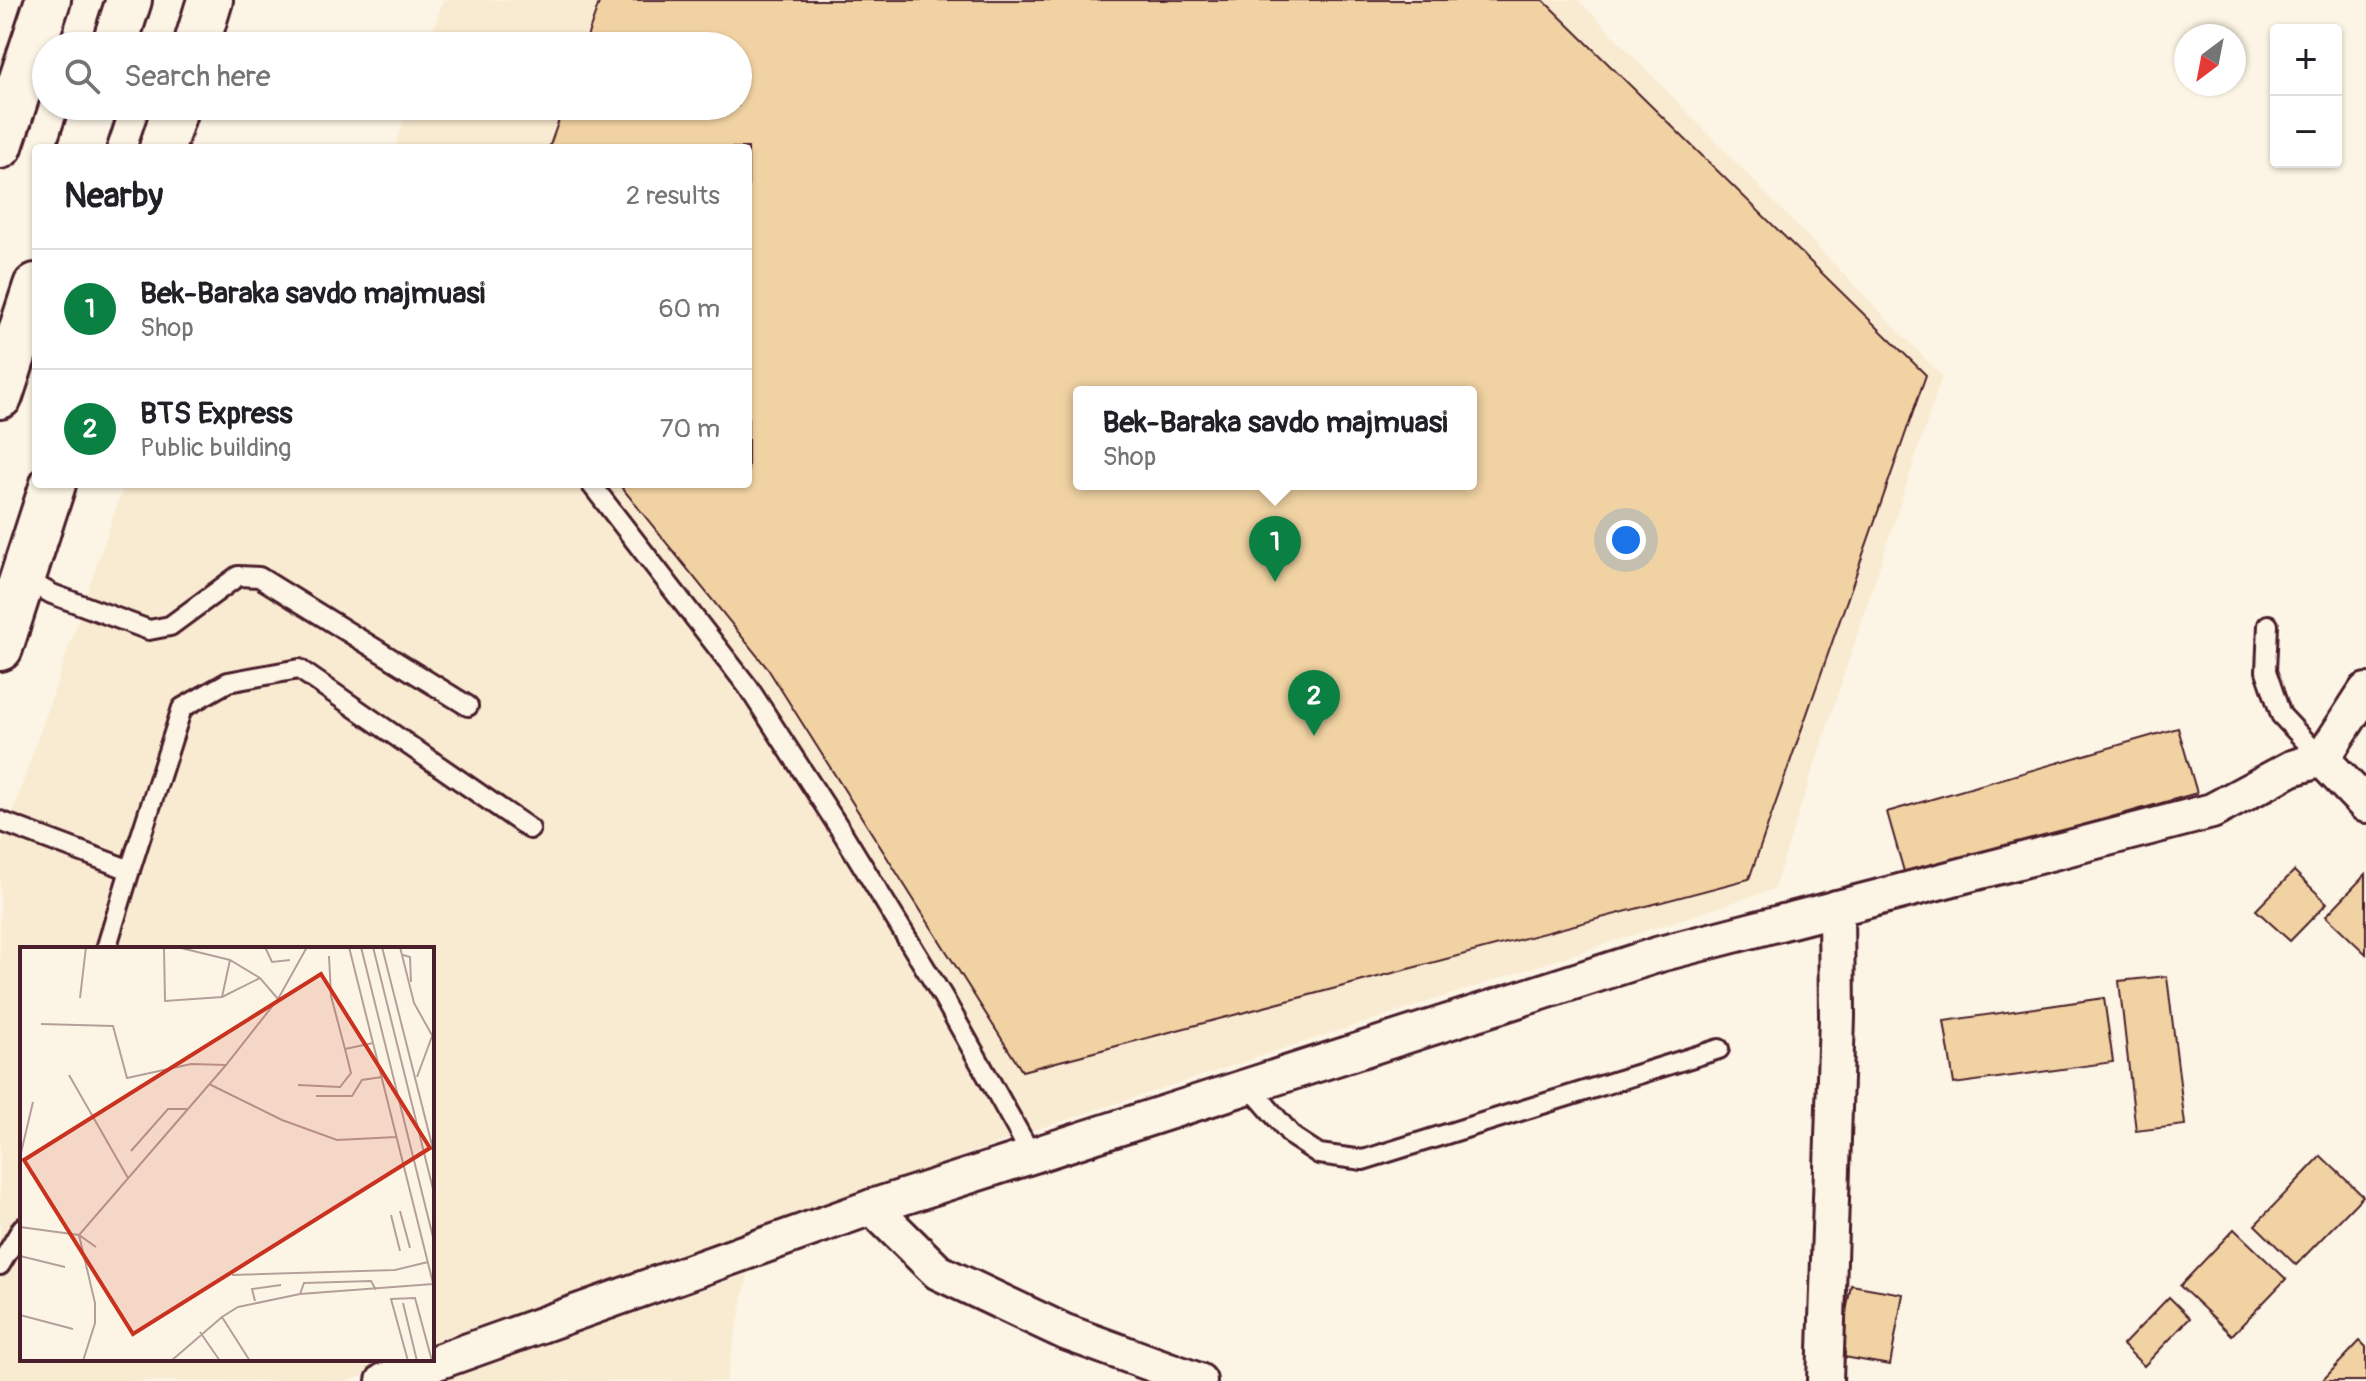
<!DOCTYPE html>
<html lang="en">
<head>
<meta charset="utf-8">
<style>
	:root { --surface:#fff; --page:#f6f6f6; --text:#202124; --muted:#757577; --line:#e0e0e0; --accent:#0b8043 }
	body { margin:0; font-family:Pangolin,sans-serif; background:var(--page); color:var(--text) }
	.controls { position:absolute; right:24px; top:24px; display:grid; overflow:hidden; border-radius:8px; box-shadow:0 2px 6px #0004 }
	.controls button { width:72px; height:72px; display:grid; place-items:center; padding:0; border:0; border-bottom:2px solid var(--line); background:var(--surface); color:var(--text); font:40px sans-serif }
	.compass { position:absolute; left:2174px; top:24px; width:72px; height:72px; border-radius:50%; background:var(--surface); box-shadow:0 2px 6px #0004; rotate:212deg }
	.you { position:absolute; left:1626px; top:540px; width:28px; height:28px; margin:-20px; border:6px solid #fff; border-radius:50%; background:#1a73e8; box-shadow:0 0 0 12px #1a73e833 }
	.badge { display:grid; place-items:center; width:52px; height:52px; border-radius:50%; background:var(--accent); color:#fff; font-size:26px; font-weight:700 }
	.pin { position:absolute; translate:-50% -66px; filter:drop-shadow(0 2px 4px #0008) }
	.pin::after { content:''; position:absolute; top:42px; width:28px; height:24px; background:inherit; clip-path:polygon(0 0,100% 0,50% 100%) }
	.popup { position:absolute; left:1073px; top:386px; width:404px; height:104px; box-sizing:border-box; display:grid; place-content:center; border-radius:8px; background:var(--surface); filter:drop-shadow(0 2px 6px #0005); font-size:26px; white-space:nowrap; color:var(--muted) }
	.popup b { font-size:30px; color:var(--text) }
	.popup::after { content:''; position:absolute; left:50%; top:100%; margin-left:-16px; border:16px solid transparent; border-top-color:var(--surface) }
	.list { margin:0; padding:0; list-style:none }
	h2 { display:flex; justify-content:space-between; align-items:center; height:104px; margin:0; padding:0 32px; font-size:34px }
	h2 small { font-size:26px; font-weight:400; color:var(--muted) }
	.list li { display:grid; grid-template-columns:52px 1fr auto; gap:24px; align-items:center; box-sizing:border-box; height:120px; padding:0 32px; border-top:2px solid var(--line) }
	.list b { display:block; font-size:30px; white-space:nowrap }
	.list p { margin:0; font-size:26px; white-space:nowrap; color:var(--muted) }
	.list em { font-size:26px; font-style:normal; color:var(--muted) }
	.icon { flex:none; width:44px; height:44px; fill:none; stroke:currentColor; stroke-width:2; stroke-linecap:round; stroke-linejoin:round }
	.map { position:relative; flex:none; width:2366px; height:1381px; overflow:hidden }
	.search { position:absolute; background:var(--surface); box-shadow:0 2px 6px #0004; left:32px; top:32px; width:720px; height:88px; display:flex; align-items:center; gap:20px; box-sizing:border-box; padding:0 28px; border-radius:44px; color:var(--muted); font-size:30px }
	.panel { position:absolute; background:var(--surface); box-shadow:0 2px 6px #0004; left:32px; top:144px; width:720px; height:344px; border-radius:8px }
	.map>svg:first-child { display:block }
</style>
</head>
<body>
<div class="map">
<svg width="2366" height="1381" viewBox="0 0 2366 1381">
	<rect width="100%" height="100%" fill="#fcf5e5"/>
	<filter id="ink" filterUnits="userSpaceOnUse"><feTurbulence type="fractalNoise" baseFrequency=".0125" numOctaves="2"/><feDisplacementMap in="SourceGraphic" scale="16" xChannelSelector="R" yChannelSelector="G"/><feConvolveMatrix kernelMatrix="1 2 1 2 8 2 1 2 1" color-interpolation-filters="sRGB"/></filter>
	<g filter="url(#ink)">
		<!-- built -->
		<g fill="#f9ebd1" fill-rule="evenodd">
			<path d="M443 0H1579L1942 376 1774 889 1029 1132 432 1350V949H22V1359H408L348 1381H0V850L124 484H748V148H395L408 106H738V46H428ZM1079 392H1471V484H1079Z"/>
			<path d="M748 1274 726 1381H442Z"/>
		</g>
		<!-- building -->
		<g fill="#f1d3a3" stroke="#4a1f2b" stroke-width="2" fill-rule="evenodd">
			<path d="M600 0H1543L1926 375 1749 879 1022 1071 768 669 619 484H748V148H549L564 106H738V46H584ZM1079 392H1471V484H1079Z"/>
			<path d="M2178 728 2197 793 1905 875 1887 812Z"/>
			<path d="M2294 871 2327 903 2290 941 2256 910Z"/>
			<path d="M2366 874V954L2326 916Z"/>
			<path d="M2167 976 2185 1125 2136 1131 2119 981Z"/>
			<path d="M2104 998 2113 1062 1954 1084 1944 1021Z"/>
			<path d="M2321 1156 2363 1196 2296 1265 2255 1225Z"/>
			<path d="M2234 1229 2286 1279 2232 1335 2180 1286Z"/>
			<path d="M1851 1285 1903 1294 1890 1365 1838 1356Z"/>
			<path d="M2169 1297 2190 1318 2144 1366 2123 1345Z"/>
			<path d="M2360 1341 2366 1347V1381H2322Z"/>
		</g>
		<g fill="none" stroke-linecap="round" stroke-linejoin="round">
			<defs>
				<g id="lane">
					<path d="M591 484 748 687 842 832 943 997 1032 1156"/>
					<path d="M23 578 52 594 149 630 170 626 238 576 259 577 468 706"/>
					<path d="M2268 625 2266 671 2281 715 2322 759"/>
					<path d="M0 821 130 870 182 708 228 682 299 669 530 829"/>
					<path d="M106 949 130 870"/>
					<path d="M1249 1086 1293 1137 1319 1154 1363 1160 1719 1049"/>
					<path d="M0 1265 22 1228"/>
				</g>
				<g id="street">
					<path d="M2322 759 2366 805"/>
					<path d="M872 1207 938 1272 1065 1332 1199 1381"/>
					<path d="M384 1381 872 1207 1660 954 2212 811 2292 768 2322 759 2366 691"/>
					<path d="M1825 1381 1837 1017 1836 908"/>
				</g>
				<g id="secondary">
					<path d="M196 46 210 0"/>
					<path d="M162 148 176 106"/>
					<path d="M0 648 53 484"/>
				</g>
				<g id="highway">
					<path d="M114 46 129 0"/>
					<path d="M0 146 48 0"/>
					<path d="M81 148 95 106"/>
					<path d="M0 396 36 286"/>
				</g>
			</defs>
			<!-- lane casing -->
			<use href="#lane" stroke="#4a1f2b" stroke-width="24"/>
			<!-- street casing -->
			<use href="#street" stroke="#4a1f2b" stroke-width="40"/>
			<!-- secondary casing -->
			<use href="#secondary" stroke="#4a1f2b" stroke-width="50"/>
			<!-- highway casing -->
			<use href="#highway" stroke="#4a1f2b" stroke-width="50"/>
			<!-- lane -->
			<use href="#lane" stroke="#fcf5e5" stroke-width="18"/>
			<!-- street -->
			<use href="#street" stroke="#fcf5e5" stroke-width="34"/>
			<!-- secondary -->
			<use href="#secondary" stroke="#fcf5e5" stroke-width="44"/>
			<!-- highway -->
			<use href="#highway" stroke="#fcf5e5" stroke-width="44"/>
		</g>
	</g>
	<!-- overview -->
	<g transform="translate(20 947)">
		<rect width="414" height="414" fill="#fcf5e5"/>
		<path fill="none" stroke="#b59f9b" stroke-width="2" d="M144 0 145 54 202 50 210 13M157 0 210 13 240 31 258 52M245 0 252 15 270 13M329 0 414 340M341 0 414 294M353 0 414 246M362 0 414 206M380 0 394 56 413 90M383 8 390 10 391 35M309 9 311 49 325 102M202 50 240 31M60 51 66 0M21 77 93 79 107 131 171 117 206 118M49 128 108 231M397 130 414 84M189 137 262 173 317 193 376 190M278 138 320 140 331 126 325 102 353 96M296 149H332L342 133 362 130M111 204 148 162H168M0 210 13 155M380 264 390 301M371 268 380 304M0 280 59 288 76 300M0 309 45 320M212 328 375 323 408 315M280 347 284 336 351 334 356 343M235 354 232 342 261 338M383 356 397 414M0 368 53 382M180 385 200 414M63 414 75 376V356L59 288 206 118 258 52 287 0M151 414 202 370M230 414 202 370 218 360 280 347 413 337M388 414 371 352 395 351 412 414"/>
		<path fill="#c8321e" fill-opacity="0.15" stroke="#c8321e" stroke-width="4" d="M301 27 410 201 113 387 4 213Z"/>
		<rect width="414" height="414" fill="none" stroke="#4a1f2b" stroke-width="4"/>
	</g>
</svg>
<div class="controls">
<button>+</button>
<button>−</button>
</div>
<svg class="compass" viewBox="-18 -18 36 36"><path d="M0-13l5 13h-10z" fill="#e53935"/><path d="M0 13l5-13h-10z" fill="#757577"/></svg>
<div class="you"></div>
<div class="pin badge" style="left:1275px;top:582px">1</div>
<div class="popup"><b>Bek-Baraka savdo majmuasi</b>Shop</div>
<div class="pin badge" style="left:1314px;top:736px">2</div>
<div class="search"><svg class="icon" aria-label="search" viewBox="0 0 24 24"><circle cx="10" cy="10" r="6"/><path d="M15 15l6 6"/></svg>Search here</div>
<section class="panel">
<h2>Nearby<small>2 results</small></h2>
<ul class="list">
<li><span class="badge">1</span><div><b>Bek-Baraka savdo majmuasi</b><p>Shop</p></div><em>60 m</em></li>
<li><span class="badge">2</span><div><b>BTS Express</b><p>Public building</p></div><em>70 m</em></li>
</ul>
</section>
</div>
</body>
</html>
